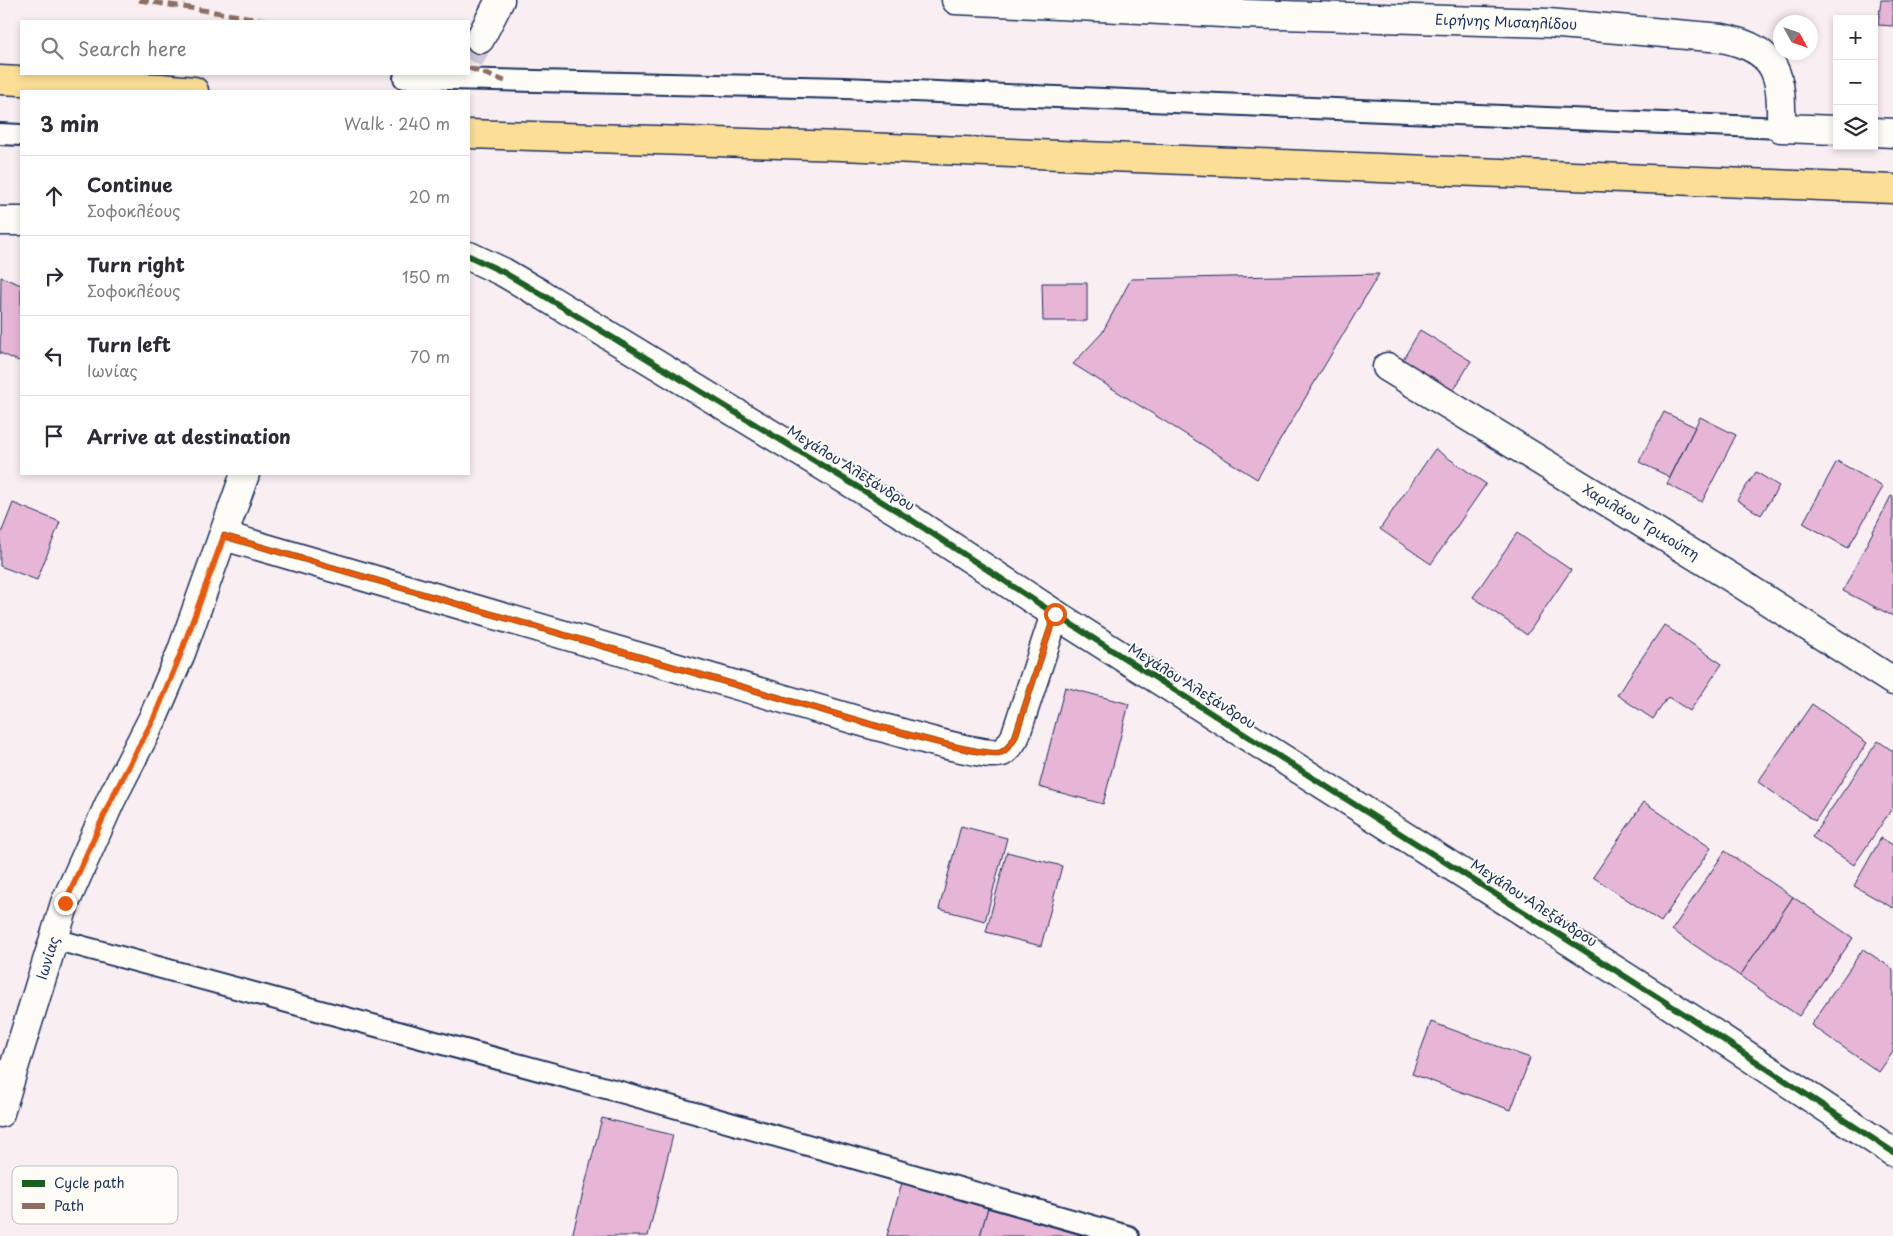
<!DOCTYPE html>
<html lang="en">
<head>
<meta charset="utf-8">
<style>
	:root { --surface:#fff; --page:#f7f7f7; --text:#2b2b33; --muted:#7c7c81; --line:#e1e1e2 }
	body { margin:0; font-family:"Playpen Sans",sans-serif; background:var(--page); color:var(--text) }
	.controls { position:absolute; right:15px; top:15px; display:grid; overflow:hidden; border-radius:0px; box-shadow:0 2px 8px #0003 }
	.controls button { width:45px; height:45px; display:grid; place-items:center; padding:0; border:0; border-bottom:1px solid var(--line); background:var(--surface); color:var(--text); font:25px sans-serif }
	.compass { position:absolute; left:1773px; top:15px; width:45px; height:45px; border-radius:50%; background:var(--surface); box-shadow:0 2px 8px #0003; rotate:130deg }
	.stop { position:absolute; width:15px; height:15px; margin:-11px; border:4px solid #ea580c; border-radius:50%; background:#fff }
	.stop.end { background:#ea580c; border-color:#fff; box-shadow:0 1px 5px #0008 }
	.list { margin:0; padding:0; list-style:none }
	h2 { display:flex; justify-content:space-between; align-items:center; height:65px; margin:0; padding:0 20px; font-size:21px }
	h2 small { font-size:16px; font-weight:400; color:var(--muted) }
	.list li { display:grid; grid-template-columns:32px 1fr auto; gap:15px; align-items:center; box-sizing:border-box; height:80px; padding:0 20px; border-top:1px solid var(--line) }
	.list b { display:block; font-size:19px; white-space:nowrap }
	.list p { margin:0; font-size:16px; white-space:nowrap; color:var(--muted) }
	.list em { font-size:16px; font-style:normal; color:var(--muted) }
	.icon { flex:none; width:28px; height:28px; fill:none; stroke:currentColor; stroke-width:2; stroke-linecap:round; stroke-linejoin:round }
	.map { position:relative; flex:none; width:1893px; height:1236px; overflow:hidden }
	.search { position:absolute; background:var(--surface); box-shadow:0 2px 8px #0003; left:20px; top:20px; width:450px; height:55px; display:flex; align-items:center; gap:12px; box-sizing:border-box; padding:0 18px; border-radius:0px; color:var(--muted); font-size:19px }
	.panel { position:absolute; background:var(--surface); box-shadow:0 2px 8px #0003; left:20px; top:90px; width:450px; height:385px; border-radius:0px }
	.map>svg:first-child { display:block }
</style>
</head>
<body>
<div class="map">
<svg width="1893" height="1236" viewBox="0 0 1893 1236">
	<rect width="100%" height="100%" fill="#f9eef1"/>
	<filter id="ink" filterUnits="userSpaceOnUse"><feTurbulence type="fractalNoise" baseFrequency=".02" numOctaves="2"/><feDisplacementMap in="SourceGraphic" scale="10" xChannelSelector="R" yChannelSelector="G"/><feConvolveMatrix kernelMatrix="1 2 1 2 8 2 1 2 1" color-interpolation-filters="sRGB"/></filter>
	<g filter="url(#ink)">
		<!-- building -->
		<g fill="#e7b6d7" stroke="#1b2f5e">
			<path d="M1881 0H1893V26L1878 25Z"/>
			<path d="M1379 274 1257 479 1073 364 1102 333 1131 279Z"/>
			<path d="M1 277 21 285V362L0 353Z"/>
			<path d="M1042 283H1087V321H1043Z"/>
			<path d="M1420 330 1471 361 1452 393 1401 363Z"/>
			<path d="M1664 412 1695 427 1670 477 1639 462Z"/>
			<path d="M1700 417 1736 435 1702 502 1667 484Z"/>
			<path d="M1435 449 1486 484 1431 564 1380 529Z"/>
			<path d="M1837 461 1883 487 1848 548 1803 523Z"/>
			<path d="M1756 472 1779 486 1761 515 1737 500Z"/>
			<path d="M1891 496 1893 497V616L1843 591Z"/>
			<path d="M13 503 60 522 37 580 0 566V536Z"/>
			<path d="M1517 533 1571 570 1527 635 1473 597Z"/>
			<path d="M1664 625 1722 664 1690 711 1668 697 1653 719 1617 695Z"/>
			<path d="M1065 687 1129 704 1103 804 1039 787Z"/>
			<path d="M1812 704 1867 743 1815 821 1758 782Z"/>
			<path d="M1878 741 1893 751V807L1854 865 1812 837Z"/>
			<path d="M1644 802 1711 848 1661 922 1593 877Z"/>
			<path d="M961 826 1007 838 985 921 939 909Z"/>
			<path d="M1881 838 1893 845V908L1854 886Z"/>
			<path d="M1725 851 1793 897 1740 976 1672 930Z"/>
			<path d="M1007 852 1062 866 1041 946 986 932Z"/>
			<path d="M1793 897 1853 938 1799 1016 1740 976Z"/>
			<path d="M1863 949 1893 969V1052L1879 1072 1811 1025Z"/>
			<path d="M1431 1022 1530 1058 1511 1110 1412 1074Z"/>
			<path d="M602 1118 673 1135 648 1236H572Z"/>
			<path d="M902 1183 988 1208 980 1236H887Z"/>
			<path d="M988 1208 1084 1236H980Z"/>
		</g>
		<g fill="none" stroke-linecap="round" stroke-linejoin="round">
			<!-- tertiary-tunnel -->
			<path stroke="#cdc8d4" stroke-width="28" stroke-dasharray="28 14" stroke-linecap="butt" d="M469 60 480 39"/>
			<defs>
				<g id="service">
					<path d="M404 78 845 88 1781 128"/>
					<path d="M0 134 21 135"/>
					<path d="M54 939 628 1094 1128 1236"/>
				</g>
				<g id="minor">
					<path d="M956 0 1244 14 1548 23 1722 38C1779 50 1782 75 1781 128L1837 130"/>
					<path d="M1874 132 1893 133"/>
					<path d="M0 221H21"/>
					<path d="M469 256 503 272 541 294 907 517 1055 614 1692 1019 1893 1152"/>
					<path d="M1387 367 1732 578 1893 681"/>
					<path d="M224 536 880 727C900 732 988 759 1002 752 1008 749 1012 742 1015 737L1055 614"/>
				</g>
				<g id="tertiary">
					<path d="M480 39 500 0"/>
					<path d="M0 1113 65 903 111 800 153 718 181 653 245 474"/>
				</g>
				<g id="motorway">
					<path d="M0 80 161 88 194 91"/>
					<path d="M469 134 841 146 1893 189"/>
				</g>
			</defs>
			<!-- service casing -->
			<use href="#service" stroke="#1b2f5e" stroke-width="24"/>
			<!-- minor casing -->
			<use href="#minor" stroke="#1b2f5e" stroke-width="31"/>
			<!-- tertiary casing -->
			<use href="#tertiary" stroke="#1b2f5e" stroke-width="31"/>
			<!-- motorway casing -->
			<use href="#motorway" stroke="#1b2f5e" stroke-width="31"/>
			<!-- service -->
			<use href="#service" stroke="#fdfcf7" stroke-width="20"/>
			<!-- minor -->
			<use href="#minor" stroke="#fdfcf7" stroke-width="28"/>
			<!-- tertiary -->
			<use href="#tertiary" stroke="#fdfcf7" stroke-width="28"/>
			<!-- motorway -->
			<use href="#motorway" stroke="#fcde96" stroke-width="28"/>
			<!-- quiet -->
			<g stroke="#8d6e63" stroke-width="5" stroke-dasharray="10 5" stroke-linecap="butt">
				<path d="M139 0 271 21"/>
				<path d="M469 68 505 81"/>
			</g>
			<defs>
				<g id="cycleway">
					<path d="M469 256 503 272 541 294 907 517 1055 614 1692 1019 1893 1152"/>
					<path d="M224 536 880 727C900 732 988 759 1002 752 1008 749 1012 742 1015 737L1055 614"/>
				</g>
			</defs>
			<!-- cycleway casing -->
			<use href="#cycleway" stroke="#fdfcf7" stroke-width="9"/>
			<!-- cycleway -->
			<use href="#cycleway" stroke="#1b5e20" stroke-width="6"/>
		</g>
	</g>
	<g fill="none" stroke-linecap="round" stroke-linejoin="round" filter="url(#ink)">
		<!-- route -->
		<path stroke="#ea580c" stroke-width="6" d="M65 903 111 800 154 718 181 653 224 536 880 727C900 732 988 759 1002 752 1008 749 1012 742 1015 737L1055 614"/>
	</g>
	<g text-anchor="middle" stroke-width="4" stroke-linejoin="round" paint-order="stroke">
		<!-- street labels -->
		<g font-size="14" fill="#1b2f5e" stroke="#fdfcf7">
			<text transform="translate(1506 22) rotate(2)" y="5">Ειρήνης Μισαηλίδου</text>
			<text transform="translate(851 468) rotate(32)" y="5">Μεγάλου Αλεξάνδρου</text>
			<text transform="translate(1641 522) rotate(31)" y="5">Χαριλάου Τρικούπη</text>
			<text transform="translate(1192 686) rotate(32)" y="5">Μεγάλου Αλεξάνδρου</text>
			<text transform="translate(1534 903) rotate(33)" y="5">Μεγάλου Αλεξάνδρου</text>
			<text transform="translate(48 958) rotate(-73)" y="5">Ιωνίας</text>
		</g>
	</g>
	<!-- legend -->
	<rect x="12" y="1166" width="166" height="58" rx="8" fill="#fdfcf7" stroke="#b9bec9" stroke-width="1"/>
	<rect x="22" y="1180" width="23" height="7" fill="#1b5e20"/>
	<rect x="22" y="1203" width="23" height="6" fill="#8d6e63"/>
	<g font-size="14" fill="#1b2f5e">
		<text x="54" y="1188">Cycle path</text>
		<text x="54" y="1211">Path</text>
	</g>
</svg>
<div class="controls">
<button>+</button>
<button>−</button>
<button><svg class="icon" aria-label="layers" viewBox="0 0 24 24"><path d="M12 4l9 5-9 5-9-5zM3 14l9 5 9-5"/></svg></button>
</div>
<svg class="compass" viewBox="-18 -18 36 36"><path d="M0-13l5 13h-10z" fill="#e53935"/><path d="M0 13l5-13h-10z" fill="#7c7c81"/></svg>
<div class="stop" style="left:1055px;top:614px"></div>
<div class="stop end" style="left:65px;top:903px"></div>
<div class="search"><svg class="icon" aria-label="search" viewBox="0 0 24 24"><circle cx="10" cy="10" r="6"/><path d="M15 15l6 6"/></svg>Search here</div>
<section class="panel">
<h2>3 min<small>Walk · 240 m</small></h2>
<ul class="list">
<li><svg class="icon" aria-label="ahead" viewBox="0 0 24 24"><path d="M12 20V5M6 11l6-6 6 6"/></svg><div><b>Continue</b><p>Σοφοκλέους</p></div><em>20 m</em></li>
<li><svg class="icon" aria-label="right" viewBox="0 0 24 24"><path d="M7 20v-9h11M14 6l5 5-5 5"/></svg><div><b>Turn right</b><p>Σοφοκλέους</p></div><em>150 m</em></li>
<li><svg class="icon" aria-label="left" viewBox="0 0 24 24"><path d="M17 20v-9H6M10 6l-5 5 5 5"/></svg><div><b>Turn left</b><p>Ιωνίας</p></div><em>70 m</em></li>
<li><svg class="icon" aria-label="arrive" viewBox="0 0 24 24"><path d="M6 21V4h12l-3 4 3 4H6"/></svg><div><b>Arrive at destination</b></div></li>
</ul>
</section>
</div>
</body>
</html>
